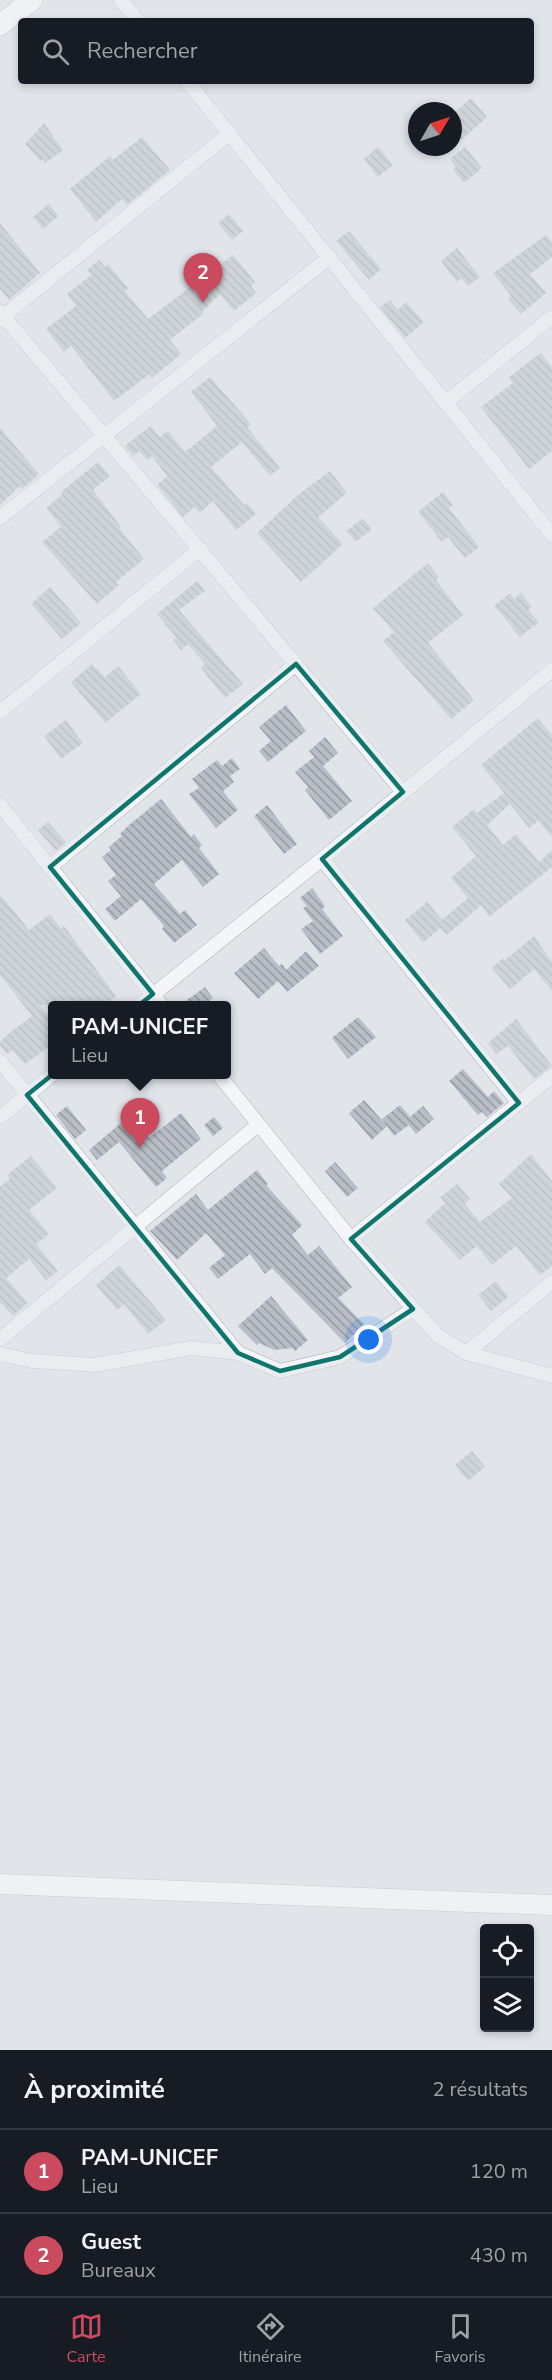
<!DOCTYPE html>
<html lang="fr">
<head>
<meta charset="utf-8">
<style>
	:root { --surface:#171b24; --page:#20242c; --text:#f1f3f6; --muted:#9ea1a6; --line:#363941; --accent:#cb4a5e }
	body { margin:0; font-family:"Nunito Sans",sans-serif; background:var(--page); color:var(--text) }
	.controls { position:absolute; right:18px; bottom:18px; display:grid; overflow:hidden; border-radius:6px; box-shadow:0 3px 9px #0003 }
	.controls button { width:54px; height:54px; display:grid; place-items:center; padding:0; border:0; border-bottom:2px solid var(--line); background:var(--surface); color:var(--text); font:30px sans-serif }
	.compass { position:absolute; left:408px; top:102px; width:54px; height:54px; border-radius:50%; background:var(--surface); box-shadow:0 3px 9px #0003; rotate:51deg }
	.you { position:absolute; left:369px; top:1340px; width:21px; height:21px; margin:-15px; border:4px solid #fff; border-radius:50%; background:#1a73e8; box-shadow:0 0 0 9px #1a73e833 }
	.badge { display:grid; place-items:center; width:39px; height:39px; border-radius:50%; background:var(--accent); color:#fff; font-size:20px; font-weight:700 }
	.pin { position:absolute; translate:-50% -50px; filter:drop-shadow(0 2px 3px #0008) }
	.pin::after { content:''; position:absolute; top:32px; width:21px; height:18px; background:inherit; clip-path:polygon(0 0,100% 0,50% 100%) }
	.popup { position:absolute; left:48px; top:1001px; width:183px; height:78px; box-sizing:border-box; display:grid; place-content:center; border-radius:6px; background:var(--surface); filter:drop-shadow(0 2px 4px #0005); font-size:20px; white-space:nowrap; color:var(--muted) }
	.popup b { font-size:22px; color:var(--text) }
	.popup::after { content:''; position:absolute; left:50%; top:100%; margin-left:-12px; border:12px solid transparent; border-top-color:var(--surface) }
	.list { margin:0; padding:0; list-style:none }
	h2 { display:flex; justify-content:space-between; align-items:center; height:78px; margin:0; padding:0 24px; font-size:26px }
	h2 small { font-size:20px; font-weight:400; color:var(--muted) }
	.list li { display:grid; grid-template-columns:39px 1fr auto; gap:18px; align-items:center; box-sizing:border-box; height:84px; padding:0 24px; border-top:2px solid var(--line) }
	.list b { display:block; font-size:22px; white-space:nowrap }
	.list p { margin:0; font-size:20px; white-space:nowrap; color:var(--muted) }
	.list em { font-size:20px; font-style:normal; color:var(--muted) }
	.icon { flex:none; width:33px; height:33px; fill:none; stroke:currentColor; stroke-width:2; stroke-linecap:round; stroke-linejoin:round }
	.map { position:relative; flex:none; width:552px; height:2050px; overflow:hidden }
	.search { position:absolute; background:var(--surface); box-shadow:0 3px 9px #0003; left:18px; right:18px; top:18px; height:66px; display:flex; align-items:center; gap:15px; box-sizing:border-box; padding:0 21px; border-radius:6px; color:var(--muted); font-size:22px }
	.sheet { height:246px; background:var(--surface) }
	nav { display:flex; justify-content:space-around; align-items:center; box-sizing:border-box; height:84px; border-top:2px solid var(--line); background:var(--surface); font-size:16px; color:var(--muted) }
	nav a { display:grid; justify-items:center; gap:3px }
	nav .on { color:var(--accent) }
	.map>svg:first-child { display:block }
</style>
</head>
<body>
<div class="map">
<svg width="552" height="2050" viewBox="0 0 552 2050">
	<defs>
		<pattern id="building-back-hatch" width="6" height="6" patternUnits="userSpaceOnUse" patternTransform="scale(1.5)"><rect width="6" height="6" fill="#b9bec6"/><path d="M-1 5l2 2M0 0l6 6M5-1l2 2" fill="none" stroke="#979ba2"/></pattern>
	</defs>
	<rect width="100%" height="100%" fill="#e1e5ea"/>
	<!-- building -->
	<g fill="url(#building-back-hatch)">
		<path d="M471 98 487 117 453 148V114Z"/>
		<path d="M44 123 63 150 45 163 43 159 40 161 25 144Z"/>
		<path d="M142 137 170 170 127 205 122 199 96 222 70 189 110 156 113 160Z"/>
		<path d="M378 147 393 165 378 177 364 159Z"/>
		<path d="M465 147 482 168 464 183 453 170 456 167 450 159Z"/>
		<path d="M49 204 59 216 43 229 33 217Z"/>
		<path d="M229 214 243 231 232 240 218 223Z"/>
		<path d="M0 223 40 273 9 300 0 289Z"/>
		<path d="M349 231 381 269 369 280 336 241Z"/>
		<path d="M546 235 552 243V257L530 274 546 293 521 314 508 299 511 296 493 273Z"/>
		<path d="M457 248 480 277 468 286 461 278 457 282 441 261Z"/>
		<path d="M233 255 255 282 251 286 256 293 234 311 220 294 202 312 203 314 170 340 181 354 152 378 150 374 114 401 71 346 64 352 46 329 76 306 67 294 91 275 87 270 99 260 105 267 108 264 128 288 125 291 148 319Z"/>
		<path d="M390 300 398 310 406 302 424 322 405 338 380 307Z"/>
		<path d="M541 353 552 367V451L529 469 481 407 513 383 509 377Z"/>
		<path d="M210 377 251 424 247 427 280 468 270 476 242 442 211 467 244 505 247 503 256 514 236 530 213 501 200 513 194 507 183 517 157 485 167 476 152 456 147 460 139 451 133 456 125 446 150 426 160 437 168 431 185 452 217 426 191 392Z"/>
		<path d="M0 428 39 474 22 489 20 486 0 505Z"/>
		<path d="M98 462 110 476 93 490 121 527 119 528 144 559 116 582 119 585 97 604 42 542 61 527 46 508 63 494 61 492Z"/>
		<path d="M330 471 347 493 318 517 343 544 301 582 257 533 298 495Z"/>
		<path d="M443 492 453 505 449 508 479 547 465 558 448 537 442 542 418 512Z"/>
		<path d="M363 518 372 529 356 542 346 531Z"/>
		<path d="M428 563 439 577 436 580 463 615 428 643 474 700 451 719 383 641 394 632 373 608Z"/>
		<path d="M197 581 205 591 179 610 243 684 225 698 201 668 205 664 188 644 181 650 173 640 176 637 157 614Z"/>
		<path d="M50 587 81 623 62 639 31 604Z"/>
		<path d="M510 593 514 599 521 593 532 607 528 610 539 622 520 637 494 606Z"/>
		<path d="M92 664 105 677 118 666 141 694 105 723 71 682Z"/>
		<path d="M286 705 306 731 268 762 259 751 271 741 259 727Z"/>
		<path d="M538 718 552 735V837L538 821 529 828 510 804 487 825 503 845 516 834 539 862 552 850V867L489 917 481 905 447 935 440 928 423 943 405 920 427 902 442 920 468 898 451 878 476 856 452 827 474 809 477 813 504 793 481 765Z"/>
		<path d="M66 720 83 743 61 759 44 736Z"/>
		<path d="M325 737 338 753 323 766 352 801 329 820 305 790 308 787 295 772 314 757 309 751Z"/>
		<path d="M232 758 240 769 230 776 234 782 223 791 238 810 216 828 189 794 199 788 192 779 217 760 222 766Z"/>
		<path d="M161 799 191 837 194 834 202 845 199 848 219 874 203 887 182 860 154 884 180 914 185 910 197 925 174 943 162 929 164 926 141 899 115 921 105 909 121 896 108 881 116 875 102 857 111 850 109 847 122 836 120 834 129 825Z"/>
		<path d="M267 805 297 844 284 854 254 816Z"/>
		<path d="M48 822 66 842 56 851 38 830Z"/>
		<path d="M312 888 325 906 322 909 343 936 320 954 301 929 313 921 303 908 307 906 300 898Z"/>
		<path d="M0 894 29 930 50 914 61 929 64 926 116 996 104 1005H40L53 1023V1044L25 1064 12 1050 7 1054 0 1045V1042L8 1034 32 1016 0 975Z"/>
		<path d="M534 936 552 962V991L534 969 510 989 492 968 503 958 505 960Z"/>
		<path d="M264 948 279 966 282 964 286 970 306 951 319 966 287 992 278 981 258 999 234 973Z"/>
		<path d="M205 987 213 998 203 1005H180Z"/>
		<path d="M358 1017 376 1037 348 1059 332 1038Z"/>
		<path d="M516 1019 552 1066 534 1079 508 1046 496 1054 488 1043Z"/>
		<path d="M463 1069 488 1097 494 1091 504 1103 487 1117 482 1112 478 1115 449 1081Z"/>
		<path d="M364 1100 387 1126 372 1140 349 1113Z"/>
		<path d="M400 1105 410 1117 423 1106 434 1119 416 1134 409 1125 394 1136 382 1119Z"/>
		<path d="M67 1106 86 1130 75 1139 56 1115Z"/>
		<path d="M181 1113 201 1139 162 1171 167 1178 156 1187 119 1142 97 1160 89 1150 121 1123 133 1136 141 1129 149 1138Z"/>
		<path d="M214 1117 223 1128 213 1136 204 1125Z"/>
		<path d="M531 1154 552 1181V1266L540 1275 516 1246 492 1265 477 1246 460 1260 425 1222 445 1203 440 1197 457 1184 470 1199 465 1204 480 1222 512 1198 499 1184Z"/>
		<path d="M31 1156 57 1188 29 1210 49 1234 36 1244 58 1271 46 1280 29 1259 6 1278 28 1303 13 1316 0 1302V1187L10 1179 7 1175Z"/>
		<path d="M335 1162 358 1188 347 1197 325 1171Z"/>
		<path d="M257 1170 268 1184 266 1185 302 1225 292 1235 308 1255 319 1246 352 1287 338 1298 364 1324 345 1343 272 1268 265 1274 250 1254 218 1279 209 1268 225 1255 206 1233 177 1260 150 1231 196 1194 208 1210Z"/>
		<path d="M119 1265 166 1320 148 1334 124 1304 117 1310 96 1285Z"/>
		<path d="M496 1281 508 1297 491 1311 478 1295Z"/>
		<path d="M271 1296 308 1340 295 1351 292 1348 274 1350 259 1343 257 1345 238 1326Z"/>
		<path d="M472 1451 485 1467 468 1481 455 1465Z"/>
	</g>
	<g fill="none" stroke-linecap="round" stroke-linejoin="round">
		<defs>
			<g id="street">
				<path d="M121 0 138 21"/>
				<path d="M187 81 552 535"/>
				<path d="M0 312 403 792"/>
				<path d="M0 319 230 133"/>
				<path d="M446 402 552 317"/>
				<path d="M0 518 330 257"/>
				<path d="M0 712 200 549"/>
				<path d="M0 805 162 1006"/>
				<path d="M322 859 519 1103"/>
				<path d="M50 867 296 664"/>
				<path d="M139 1006 322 859 552 670"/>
				<path d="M0 1061 238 1353"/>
				<path d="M218 1074 351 1239 438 1336 466 1353 552 1376"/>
				<path d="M0 1117 53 1074"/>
				<path d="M351 1239 552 1076"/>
				<path d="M0 1339 258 1125"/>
				<path d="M466 1353 552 1282"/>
				<path d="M0 1354 32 1361 95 1365 191 1348 238 1353 280 1371 340 1357 413 1309"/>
			</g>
			<path id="secondary" d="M0 1884 552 1905"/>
			<path id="primary" d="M0 25 32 0"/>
		</defs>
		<!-- street casing -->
		<use href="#street" stroke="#a6acb4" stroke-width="15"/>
		<!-- secondary casing -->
		<use href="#secondary" stroke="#a6acb4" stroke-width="21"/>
		<!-- primary casing -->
		<use href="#primary" stroke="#a1a9b5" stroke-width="22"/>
		<!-- street -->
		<use href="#street" stroke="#f4f5f8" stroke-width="14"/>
		<!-- secondary -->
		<use href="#secondary" stroke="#fff" stroke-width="20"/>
		<!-- primary -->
		<use href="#primary" stroke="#fff" stroke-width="21"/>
	</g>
	<!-- marked area -->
	<path d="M0 0H552V2050H0ZM296 664 403 792 322 859 519 1103 351 1239 413 1309 340 1357 280 1371 238 1353 27 1095 153 994 50 867Z" fill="#e1e5ea" fill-opacity=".55" fill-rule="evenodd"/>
	<path fill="none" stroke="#0f766e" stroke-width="4.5" stroke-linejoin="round" d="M296 664 403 792 322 859 519 1103 351 1239 413 1309 340 1357 280 1371 238 1353 27 1095 153 994 50 867Z"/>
</svg>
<div class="controls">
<button><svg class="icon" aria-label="locate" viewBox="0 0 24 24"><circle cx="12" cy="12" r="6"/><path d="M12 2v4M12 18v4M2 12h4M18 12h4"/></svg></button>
<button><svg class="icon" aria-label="layers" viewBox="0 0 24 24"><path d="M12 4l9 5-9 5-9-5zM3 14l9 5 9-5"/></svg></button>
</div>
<svg class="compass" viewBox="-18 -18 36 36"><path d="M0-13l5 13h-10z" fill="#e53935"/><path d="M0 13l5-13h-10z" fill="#9ea1a6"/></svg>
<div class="you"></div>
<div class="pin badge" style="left:140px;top:1148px">1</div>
<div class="popup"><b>PAM-UNICEF</b>Lieu</div>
<div class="pin badge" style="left:203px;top:303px">2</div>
<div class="search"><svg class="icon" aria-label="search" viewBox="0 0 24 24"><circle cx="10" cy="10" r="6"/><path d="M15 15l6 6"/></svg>Rechercher</div>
</div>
<section class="sheet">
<h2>À proximité<small>2 résultats</small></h2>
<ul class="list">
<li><span class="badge">1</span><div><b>PAM-UNICEF</b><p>Lieu</p></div><em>120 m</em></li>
<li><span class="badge">2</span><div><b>Guest</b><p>Bureaux</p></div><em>430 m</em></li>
</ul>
</section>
<nav>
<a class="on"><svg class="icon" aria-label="map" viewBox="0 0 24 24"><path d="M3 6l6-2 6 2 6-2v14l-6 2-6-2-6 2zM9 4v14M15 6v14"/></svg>Carte</a>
<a><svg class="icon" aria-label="directions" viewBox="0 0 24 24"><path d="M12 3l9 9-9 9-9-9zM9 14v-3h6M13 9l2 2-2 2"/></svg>Itinéraire</a>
<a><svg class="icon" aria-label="saved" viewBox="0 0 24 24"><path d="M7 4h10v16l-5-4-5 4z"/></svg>Favoris</a>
</nav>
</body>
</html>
